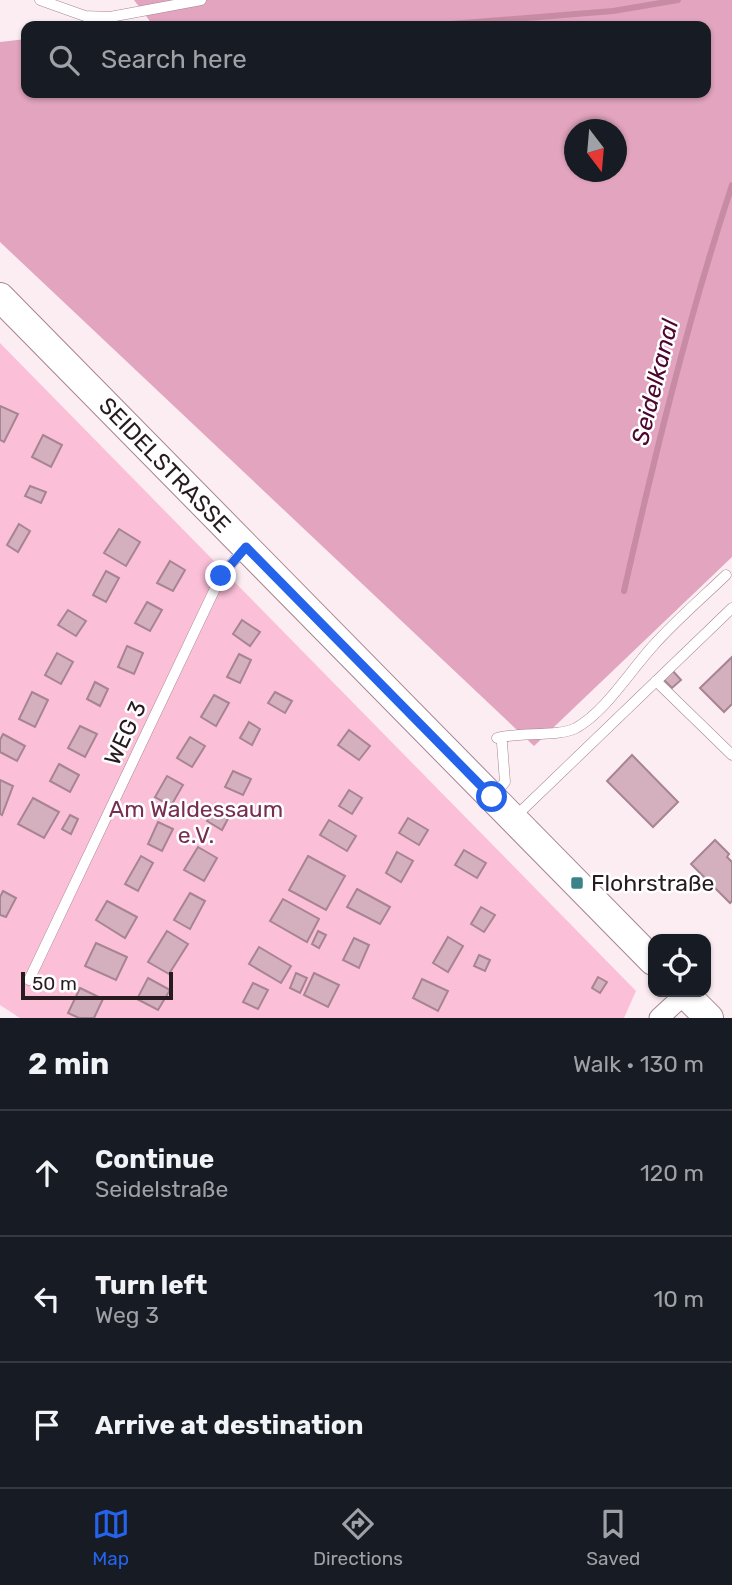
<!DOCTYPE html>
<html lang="en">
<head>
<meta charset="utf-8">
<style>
	:root { --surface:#171b24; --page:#20242c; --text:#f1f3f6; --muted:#9ea1a6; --line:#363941; --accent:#2563eb }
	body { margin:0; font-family:Rubik,sans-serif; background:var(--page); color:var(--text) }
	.controls { position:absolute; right:21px; bottom:21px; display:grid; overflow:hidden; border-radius:14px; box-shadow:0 2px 5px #0004 }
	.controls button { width:63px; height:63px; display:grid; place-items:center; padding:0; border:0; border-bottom:2px solid var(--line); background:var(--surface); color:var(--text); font:35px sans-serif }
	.compass { position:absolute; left:564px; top:119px; width:63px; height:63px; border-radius:50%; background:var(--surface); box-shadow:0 2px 5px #0004; rotate:164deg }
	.scale { position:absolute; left:21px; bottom:18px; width:152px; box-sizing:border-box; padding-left:7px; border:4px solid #281b20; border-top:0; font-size:19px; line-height:24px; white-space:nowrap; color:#281b20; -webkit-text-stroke:5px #fff; paint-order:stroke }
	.stop { position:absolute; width:21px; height:21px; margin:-16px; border:5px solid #2563eb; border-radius:50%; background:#fff }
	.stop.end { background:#2563eb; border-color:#fff; box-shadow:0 2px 7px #0008 }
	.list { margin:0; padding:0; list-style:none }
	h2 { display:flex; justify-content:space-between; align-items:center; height:91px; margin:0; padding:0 28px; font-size:30px }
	h2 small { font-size:23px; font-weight:400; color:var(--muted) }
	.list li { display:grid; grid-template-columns:46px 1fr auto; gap:21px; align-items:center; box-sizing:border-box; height:126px; padding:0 28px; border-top:2px solid var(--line) }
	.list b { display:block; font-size:26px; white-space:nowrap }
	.list p { margin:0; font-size:23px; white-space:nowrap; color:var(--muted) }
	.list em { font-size:23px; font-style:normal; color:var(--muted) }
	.icon { flex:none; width:38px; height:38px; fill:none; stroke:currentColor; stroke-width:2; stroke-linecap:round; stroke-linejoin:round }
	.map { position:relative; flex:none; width:732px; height:1018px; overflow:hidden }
	.search { position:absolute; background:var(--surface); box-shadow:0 2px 5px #0004; left:21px; right:21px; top:21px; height:77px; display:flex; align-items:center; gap:18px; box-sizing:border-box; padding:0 24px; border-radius:14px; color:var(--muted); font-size:26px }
	.sheet { height:469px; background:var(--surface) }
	nav { display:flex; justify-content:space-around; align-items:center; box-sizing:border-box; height:98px; border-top:2px solid var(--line); background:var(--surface); font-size:19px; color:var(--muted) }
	nav a { display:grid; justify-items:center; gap:4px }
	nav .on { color:var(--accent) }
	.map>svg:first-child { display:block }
</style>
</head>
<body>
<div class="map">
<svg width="732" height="1018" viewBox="0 0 732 1018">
	<rect width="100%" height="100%" fill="#fcedf2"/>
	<!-- green -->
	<path fill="#fcbfd8" d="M0 343 636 991 624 1018H20L0 1005Z"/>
	<!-- forest -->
	<path fill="#e2a4be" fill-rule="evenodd" d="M134 0H732V557L534 746 0 242V42L26 39V93H706V26H139L152 24ZM574 130H616V172H574Z"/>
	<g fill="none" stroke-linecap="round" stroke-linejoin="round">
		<!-- stream -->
		<g stroke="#c78ba4" stroke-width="6">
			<path d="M426 26 613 11 678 0"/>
			<path d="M624 591C655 454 688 319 732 185"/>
		</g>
	</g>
	<!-- building -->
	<g fill="#d4b0be" stroke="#a78492" stroke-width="2">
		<path d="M0 406 18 414 4 442 0 440Z"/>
		<path d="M43 435 62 445 51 467 32 457Z"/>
		<path d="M30 486 46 492 41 503 25 496Z"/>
		<path d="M19 524 30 531 18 552 7 545Z"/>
		<path d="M119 529 140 542 126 566 104 553Z"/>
		<path d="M170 561 185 570 173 591 157 583Z"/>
		<path d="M106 571 119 578 106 602 93 595Z"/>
		<path d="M147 602 162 610 150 631 135 623Z"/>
		<path d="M68 610 86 621 76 636 58 625Z"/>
		<path d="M242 620 260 632 250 646 233 634Z"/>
		<path d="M127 646 143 653 134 674 118 667Z"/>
		<path d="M57 653 73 662 61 684 45 675Z"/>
		<path d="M239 654 251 660 240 683 227 677Z"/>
		<path d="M732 657V704L724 712 700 688Z"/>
		<path d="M672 670 681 680 672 688 663 679Z"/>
		<path d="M95 682 108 689 100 706 87 699Z"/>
		<path d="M32 692 48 700 35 727 19 719Z"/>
		<path d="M275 692 292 701 285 713 268 703Z"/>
		<path d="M214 695 229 703 216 726 201 717Z"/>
		<path d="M249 722 260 729 252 745 240 738Z"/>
		<path d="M80 726 97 734 85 757 68 748Z"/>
		<path d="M349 730 370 746 359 760 338 745Z"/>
		<path d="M3 734 25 746 17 761 0 752V740Z"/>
		<path d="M190 737 205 746 192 767 177 758Z"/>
		<path d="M632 755 678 802 653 827 607 781Z"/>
		<path d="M59 764 79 775 70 792 50 781Z"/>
		<path d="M233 771 251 779 243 795 225 787Z"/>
		<path d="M167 776 183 785 171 806 155 797Z"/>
		<path d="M0 780 13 786 2 815 0 814Z"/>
		<path d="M349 790 362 798 352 814 339 806Z"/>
		<path d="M33 798 59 812 44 838 18 824Z"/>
		<path d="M216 804 231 813 222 830 207 821Z"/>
		<path d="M70 815 78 819 71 834 62 829Z"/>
		<path d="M408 818 428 830 419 845 399 833Z"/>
		<path d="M329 820 356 836 347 851 320 835Z"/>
		<path d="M158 822 173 829 162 851 148 844Z"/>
		<path d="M715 840 729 854 727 857 732 862V901L730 903 691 864Z"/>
		<path d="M198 847 217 858 204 881 184 870Z"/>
		<path d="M464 850 486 863 477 878 455 865Z"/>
		<path d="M397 852 413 861 401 882 386 873Z"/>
		<path d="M141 856 153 863 138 891 125 884Z"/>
		<path d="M308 856 345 876 326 910 289 890Z"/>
		<path d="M357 889 390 907 380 924 347 907Z"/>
		<path d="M3 891 16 898 6 917 0 915V897Z"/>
		<path d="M190 893 205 901 190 929 174 920Z"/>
		<path d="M283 899 319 919 307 942 270 921Z"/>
		<path d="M107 901 137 917 125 938 96 920Z"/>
		<path d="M481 907 495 915 484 932 471 924Z"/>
		<path d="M167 931 188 944 169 974 148 962Z"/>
		<path d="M318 931 326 935 319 948 312 944Z"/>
		<path d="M448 937 463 946 448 972 433 963Z"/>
		<path d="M354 938 369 945 359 968 343 960Z"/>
		<path d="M96 943 127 957 116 980 85 966Z"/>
		<path d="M259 947 291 966 281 983 249 964Z"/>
		<path d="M479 955 490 960 485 971 474 966Z"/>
		<path d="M296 973 307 978 300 993 290 988Z"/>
		<path d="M314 973 339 985 328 1007 304 995Z"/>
		<path d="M598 977 607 982 600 993 592 988Z"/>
		<path d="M148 978 170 990 158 1010 137 999Z"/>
		<path d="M422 979 448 991 438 1011 413 998Z"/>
		<path d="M253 983 268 990 258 1009 243 1002Z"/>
		<path d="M80 988 103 999 94 1018H79L68 1013Z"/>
	</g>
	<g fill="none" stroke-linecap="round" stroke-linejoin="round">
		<defs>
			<g id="lane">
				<path d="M40 0 85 16 110 17 201 0"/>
				<path d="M656 681 732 755"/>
				<path d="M497 738C519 732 559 737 576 728 606 711 630 671 653 646 675 621 702 598 726 575"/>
				<path d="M493 796 505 782 502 743"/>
				<path d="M516 816 732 608"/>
				<path d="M29 980 221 576 244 549"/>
			</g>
			<path id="street" d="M659 1018 685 994"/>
			<g id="secondary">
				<path d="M0 297 653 961"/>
				<path d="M683 992 709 1018"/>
			</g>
		</defs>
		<!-- lane casing -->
		<use href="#lane" stroke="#a78492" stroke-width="11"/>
		<!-- street casing -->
		<use href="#street" stroke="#a78492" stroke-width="21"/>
		<!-- secondary casing -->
		<use href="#secondary" stroke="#a78492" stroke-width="30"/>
		<!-- lane -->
		<use href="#lane" stroke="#fff" stroke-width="10"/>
		<!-- street -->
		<use href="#street" stroke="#fff" stroke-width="19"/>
		<!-- secondary -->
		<use href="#secondary" stroke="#fff" stroke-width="28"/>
	</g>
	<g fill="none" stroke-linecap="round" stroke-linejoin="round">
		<!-- route -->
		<path stroke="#2563eb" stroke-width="9" d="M221 576 246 547 492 797"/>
	</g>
	<!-- markers -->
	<rect fill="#3b8389" stroke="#fff" stroke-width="2.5" x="570" y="876" width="14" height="14" rx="3.5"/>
	<g text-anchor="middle" stroke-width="5" stroke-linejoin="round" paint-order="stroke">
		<!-- street labels -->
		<g font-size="23" fill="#281b20" stroke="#fff">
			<text transform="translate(165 465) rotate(46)" y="8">SEIDELSTRASSE</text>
			<text transform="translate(125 733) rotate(-65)" y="8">WEG 3</text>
		</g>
		<!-- park labels -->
		<g font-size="23" fill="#762e51" stroke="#fff">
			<text x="196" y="817">Am Waldessaum<tspan x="196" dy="26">e.V.</tspan></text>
		</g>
		<!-- poi labels -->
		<g font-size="23" fill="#281b20" stroke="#fff" text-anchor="start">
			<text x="591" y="891">Flohrstraße</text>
		</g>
		<!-- water labels -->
		<g font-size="24" font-style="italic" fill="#4e052f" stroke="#fff">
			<text transform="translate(655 382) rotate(-76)" y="8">Seidelkanal</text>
		</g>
	</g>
</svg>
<div class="controls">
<button><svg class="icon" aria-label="locate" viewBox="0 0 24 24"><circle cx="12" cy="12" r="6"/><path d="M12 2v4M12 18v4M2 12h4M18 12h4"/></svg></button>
</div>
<svg class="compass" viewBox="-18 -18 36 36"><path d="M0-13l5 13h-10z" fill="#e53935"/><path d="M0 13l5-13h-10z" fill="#9ea1a6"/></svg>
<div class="scale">50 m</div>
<div class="stop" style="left:492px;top:797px"></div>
<div class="stop end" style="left:221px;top:576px"></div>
<div class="search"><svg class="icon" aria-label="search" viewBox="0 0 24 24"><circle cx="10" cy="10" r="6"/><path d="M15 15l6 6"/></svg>Search here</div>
</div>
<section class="sheet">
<h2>2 min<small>Walk · 130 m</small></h2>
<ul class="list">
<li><svg class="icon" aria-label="ahead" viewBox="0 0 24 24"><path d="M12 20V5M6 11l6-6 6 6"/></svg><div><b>Continue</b><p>Seidelstraße</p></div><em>120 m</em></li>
<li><svg class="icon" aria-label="left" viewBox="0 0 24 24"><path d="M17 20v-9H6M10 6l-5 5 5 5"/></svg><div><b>Turn left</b><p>Weg 3</p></div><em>10 m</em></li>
<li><svg class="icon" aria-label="arrive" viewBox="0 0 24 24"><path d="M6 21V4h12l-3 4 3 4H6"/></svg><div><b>Arrive at destination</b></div></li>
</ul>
</section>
<nav>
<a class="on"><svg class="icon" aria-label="map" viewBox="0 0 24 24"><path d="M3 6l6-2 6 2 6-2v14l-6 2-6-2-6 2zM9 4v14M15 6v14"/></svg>Map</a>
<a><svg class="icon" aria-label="directions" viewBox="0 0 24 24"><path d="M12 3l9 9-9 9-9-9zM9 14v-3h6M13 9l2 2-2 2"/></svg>Directions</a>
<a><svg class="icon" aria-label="saved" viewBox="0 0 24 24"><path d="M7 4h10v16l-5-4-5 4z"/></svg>Saved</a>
</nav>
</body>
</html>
